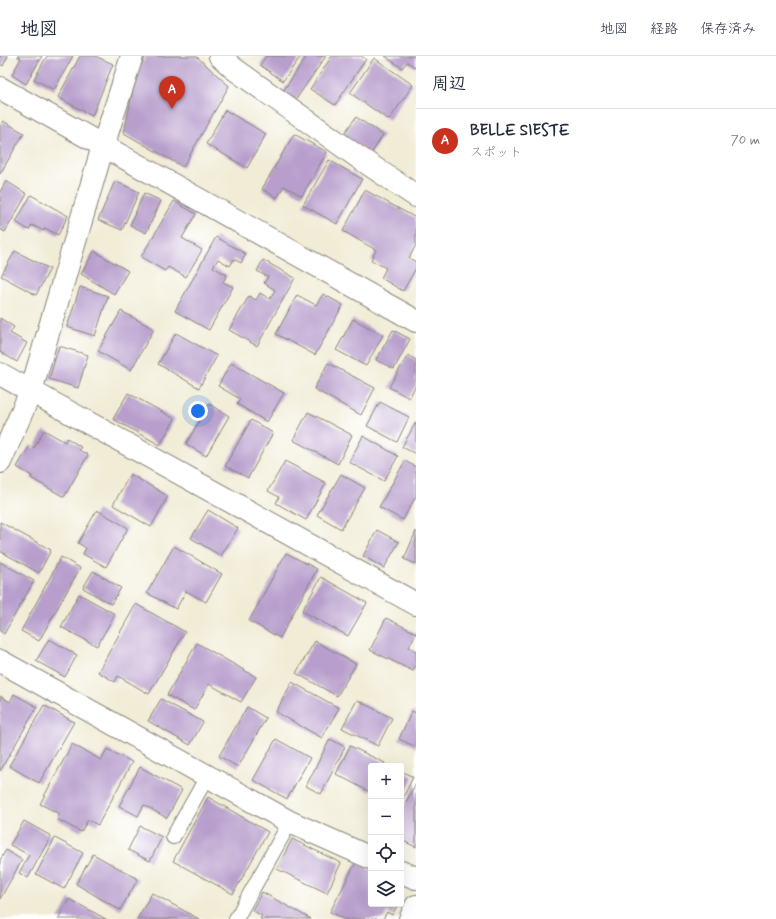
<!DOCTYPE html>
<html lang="ja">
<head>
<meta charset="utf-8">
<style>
	:root { --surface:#fff; --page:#f6f6f7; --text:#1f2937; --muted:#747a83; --line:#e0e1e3; --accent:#c8321e }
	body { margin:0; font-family:Mynerve,"Klee One",sans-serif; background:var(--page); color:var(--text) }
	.controls { position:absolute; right:12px; bottom:12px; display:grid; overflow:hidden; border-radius:4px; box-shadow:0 4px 16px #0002 }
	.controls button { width:36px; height:36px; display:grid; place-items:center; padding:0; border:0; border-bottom:1px solid var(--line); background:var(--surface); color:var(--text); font:20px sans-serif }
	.you { position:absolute; left:198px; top:355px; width:14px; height:14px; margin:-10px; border:3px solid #fff; border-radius:50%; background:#1a73e8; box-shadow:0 0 0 6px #1a73e833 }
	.badge { display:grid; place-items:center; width:26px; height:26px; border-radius:50%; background:var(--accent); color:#fff; font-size:13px; font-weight:700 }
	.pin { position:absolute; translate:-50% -33px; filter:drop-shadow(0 1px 2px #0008) }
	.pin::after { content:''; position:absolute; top:21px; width:14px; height:12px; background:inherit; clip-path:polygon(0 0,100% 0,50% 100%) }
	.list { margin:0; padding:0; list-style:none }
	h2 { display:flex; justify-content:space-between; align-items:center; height:52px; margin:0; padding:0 16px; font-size:17px }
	h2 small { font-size:13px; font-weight:400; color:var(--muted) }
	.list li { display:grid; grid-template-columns:26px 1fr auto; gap:12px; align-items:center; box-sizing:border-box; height:64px; padding:0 16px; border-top:1px solid var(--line) }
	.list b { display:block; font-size:15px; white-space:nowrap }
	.list p { margin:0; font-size:13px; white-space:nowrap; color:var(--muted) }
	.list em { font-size:13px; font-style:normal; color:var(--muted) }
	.icon { flex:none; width:22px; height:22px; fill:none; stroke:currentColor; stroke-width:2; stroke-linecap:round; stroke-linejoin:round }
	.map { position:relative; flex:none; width:416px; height:863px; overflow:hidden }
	header { display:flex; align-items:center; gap:24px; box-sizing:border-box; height:56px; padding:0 20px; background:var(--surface); border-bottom:1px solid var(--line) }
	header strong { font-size:19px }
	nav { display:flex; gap:22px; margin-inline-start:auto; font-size:14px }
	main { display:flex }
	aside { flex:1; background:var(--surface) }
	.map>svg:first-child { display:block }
</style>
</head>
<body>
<header>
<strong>地図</strong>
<nav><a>地図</a><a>経路</a><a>保存済み</a></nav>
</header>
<main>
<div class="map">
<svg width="416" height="863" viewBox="0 0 416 863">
	<rect width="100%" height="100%" fill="#fff"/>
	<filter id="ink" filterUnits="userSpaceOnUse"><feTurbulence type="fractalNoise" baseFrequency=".025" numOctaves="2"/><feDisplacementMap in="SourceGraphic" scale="8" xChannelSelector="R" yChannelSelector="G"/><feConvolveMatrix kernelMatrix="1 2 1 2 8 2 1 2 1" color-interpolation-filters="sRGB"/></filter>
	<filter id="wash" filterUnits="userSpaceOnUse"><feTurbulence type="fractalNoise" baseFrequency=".012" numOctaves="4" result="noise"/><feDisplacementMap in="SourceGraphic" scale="16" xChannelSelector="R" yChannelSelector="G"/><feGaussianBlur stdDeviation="0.9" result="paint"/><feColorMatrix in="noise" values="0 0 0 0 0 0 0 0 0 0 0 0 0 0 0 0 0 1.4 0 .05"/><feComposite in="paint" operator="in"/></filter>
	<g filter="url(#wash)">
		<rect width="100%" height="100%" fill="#f1ecd6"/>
		<g id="blocks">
			<!-- building -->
			<g fill="#b79ecc">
				<path d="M0 0H8L3 10 0 8Z"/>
				<path d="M17 0H42L26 28 12 19 21 2Z"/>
				<path d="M47 0H73L54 34 34 23Z"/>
				<path d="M80 0H95L113 8 92 60 58 41Z"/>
				<path d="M146 0H196L229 30 183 111 124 77 136 19Z"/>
				<path d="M266 0H301L283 25 260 9Z"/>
				<path d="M307 0H326L294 46 281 38Z"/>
				<path d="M332 0H361L366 3 335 49 310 33Z"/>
				<path d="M385 0H416V12L407 6 402 12Z"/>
				<path d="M374 2 413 29 389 64 350 37Z"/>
				<path d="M225 54 266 78 247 112 206 88Z"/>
				<path d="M356 61 383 79 371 98 343 79Z"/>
				<path d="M3 65 24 77 0 118V71Z"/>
				<path d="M294 78 327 96 302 140 284 130 277 142 262 133Z"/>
				<path d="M329 104 362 123 337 168 303 149Z"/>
				<path d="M6 125 27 138 5 176 0 173V136Z"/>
				<path d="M115 125 139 136 122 174 98 164Z"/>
				<path d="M365 134 416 162V189L409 202 416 206V212L403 235 381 222 386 212 371 204 376 194 343 175Z"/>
				<path d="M144 137 161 145 146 177 130 169Z"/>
				<path d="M31 139 68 160 58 179 45 172 44 175 32 169 29 174 16 166Z"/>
				<path d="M174 145 196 158 182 182 202 194 186 221 168 211 165 215 141 201Z"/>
				<path d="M216 181 246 198 241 207 234 203 230 210 218 203 213 211 227 219 223 226 233 231 209 274 175 255Z"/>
				<path d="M15 195 50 213 36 239 1 220Z"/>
				<path d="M94 195 128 215 114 238 81 218Z"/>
				<path d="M263 204 295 222 257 290 229 274 249 240 256 244 260 237 270 243 275 234 264 227 268 221 257 215Z"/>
				<path d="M80 231 108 240 95 280 67 271Z"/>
				<path d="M323 238 343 249 315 299 276 278 297 239 316 249Z"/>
				<path d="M121 255 154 273 131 314 98 295Z"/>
				<path d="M0 262 14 271 10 277 27 287 17 306 0 296Z"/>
				<path d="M353 263 383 279 366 310 336 294Z"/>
				<path d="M393 274 410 283 394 313 376 304Z"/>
				<path d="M176 277 217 300 199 332 158 308Z"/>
				<path d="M59 290 88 299 78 332 49 323Z"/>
				<path d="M408 299 416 304V329L409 342 389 331Z"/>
				<path d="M231 307 284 337 267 366 237 348 240 343 218 330Z"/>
				<path d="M328 307 375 332 361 359 314 333Z"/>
				<path d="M128 337 175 363 160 389 113 363Z"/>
				<path d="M380 346 409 361 397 386 367 370Z"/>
				<path d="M209 348 229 360 206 400 186 388Z"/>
				<path d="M308 356 352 379 338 408 293 384Z"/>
				<path d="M251 364 273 377 248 422 225 410Z"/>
				<path d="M416 366V398L402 391Z"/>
				<path d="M44 374 65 386 67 382 81 391 79 394 88 399 64 441 31 422 32 420 17 411 30 389 34 392Z"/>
				<path d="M363 380 398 400 384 425 349 406Z"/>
				<path d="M285 405 326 427 306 464 276 447 279 441 268 435Z"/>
				<path d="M405 405 416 411V440L403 464 379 451Z"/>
				<path d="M130 418 168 440 151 471 113 449Z"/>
				<path d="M341 418 365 432 341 473 317 459Z"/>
				<path d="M97 454 128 472 106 511 83 498 86 492 78 487Z"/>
				<path d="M208 454 238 472 221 500 191 482Z"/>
				<path d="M0 466 51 494 39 517 0 495Z"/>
				<path d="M377 474 399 486 384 512 363 500Z"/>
				<path d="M416 475V508L404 503Z"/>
				<path d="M174 490 222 518 206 546 186 535 176 553 147 537Z"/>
				<path d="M286 497 317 513 280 582 249 565Z"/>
				<path d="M61 501 80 512 39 585 21 575Z"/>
				<path d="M0 506 34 525 4 578 0 575Z"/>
				<path d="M93 515 121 532 111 548 83 532Z"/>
				<path d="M321 521 367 547 348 580 302 555Z"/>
				<path d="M79 538 115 558 97 590 61 571Z"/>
				<path d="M136 548 185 576 149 638 118 620 115 626 98 616Z"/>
				<path d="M386 562 416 577 409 591 416 595V609L413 615 370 594Z"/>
				<path d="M49 583 77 599 65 621 36 605Z"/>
				<path d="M315 585 356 608 337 640 296 617Z"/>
				<path d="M197 587 256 621 241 646 209 628 194 654 167 639Z"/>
				<path d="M292 626 339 652 322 682 276 656Z"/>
				<path d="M14 638 37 651 0 715V640L10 646Z"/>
				<path d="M161 643 203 666 190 689 148 665Z"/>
				<path d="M357 644 392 662 378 690 342 672Z"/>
				<path d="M44 649 74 666 39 727 9 710Z"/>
				<path d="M247 651 266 662 238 711 219 700Z"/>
				<path d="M412 655 416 657V691L399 683Z"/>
				<path d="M276 683 310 702 287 743 253 724Z"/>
				<path d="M330 683 345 691 321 738 306 730Z"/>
				<path d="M72 688 101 704 107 693 132 706 98 769 88 764 81 776 57 763 60 758 40 748Z"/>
				<path d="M350 690 385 707 383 710H371V734L370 736 336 718Z"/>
				<path d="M140 711 182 734 167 762 144 749 138 760 119 750Z"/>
				<path d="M401 715 413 721 401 746Z"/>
				<path d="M416 727V791L401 784V756Z"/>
				<path d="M208 741 268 776 233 838 173 805Z"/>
				<path d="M24 765 51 780 28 822 19 817 29 799 10 789Z"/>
				<path d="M140 770 162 781 150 805 128 794Z"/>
				<path d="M55 782 83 797 64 833 36 818Z"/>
				<path d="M292 783 341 807 327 837 277 813Z"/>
				<path d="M6 794 22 804 0 843V804Z"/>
				<path d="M93 798 138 823 120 854 76 828Z"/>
				<path d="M356 806 371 814V848H398L392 859 387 856 383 863H345L330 856Z"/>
				<path d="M262 836 311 863H260L262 860 252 854Z"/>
				<path d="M152 837 199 863H137Z"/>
				<path d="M69 843 106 863H58Z"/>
			</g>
		</g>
	</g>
	<g filter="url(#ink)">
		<use href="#blocks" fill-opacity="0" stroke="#868479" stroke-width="1"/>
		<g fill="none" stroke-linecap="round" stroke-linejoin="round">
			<defs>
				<g id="service">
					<path d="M173 781 207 721"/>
					<path d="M236 863 290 766"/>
				</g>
				<g id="minor">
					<path d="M220 0 233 12 358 101 416 140"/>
					<path d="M0 32 416 265"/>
					<path d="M0 318 416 548"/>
					<path d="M0 406 31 335 103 90 132 0"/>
					<path d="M0 605 290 766 371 802"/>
					<path d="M401 816 416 822"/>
					<path d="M410 863 416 850"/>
				</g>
			</defs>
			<!-- service casing -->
			<use href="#service" stroke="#868479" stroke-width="16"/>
			<!-- minor casing -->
			<use href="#minor" stroke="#868479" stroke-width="24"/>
			<!-- service -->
			<use href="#service" stroke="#fff" stroke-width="14"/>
			<!-- minor -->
			<use href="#minor" stroke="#fff" stroke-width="22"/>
		</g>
	</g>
</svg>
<div class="controls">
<button>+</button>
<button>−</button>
<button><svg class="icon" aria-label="locate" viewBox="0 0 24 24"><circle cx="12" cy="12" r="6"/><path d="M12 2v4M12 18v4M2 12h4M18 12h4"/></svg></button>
<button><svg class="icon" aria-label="layers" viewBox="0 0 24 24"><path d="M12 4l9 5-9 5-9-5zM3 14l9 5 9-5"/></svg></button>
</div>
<div class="you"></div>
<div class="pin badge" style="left:172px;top:53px">A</div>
</div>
<aside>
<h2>周辺<small></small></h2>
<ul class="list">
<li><span class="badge">A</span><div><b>BELLE SIESTE</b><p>スポット</p></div><em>70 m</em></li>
</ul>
</aside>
</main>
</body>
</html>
